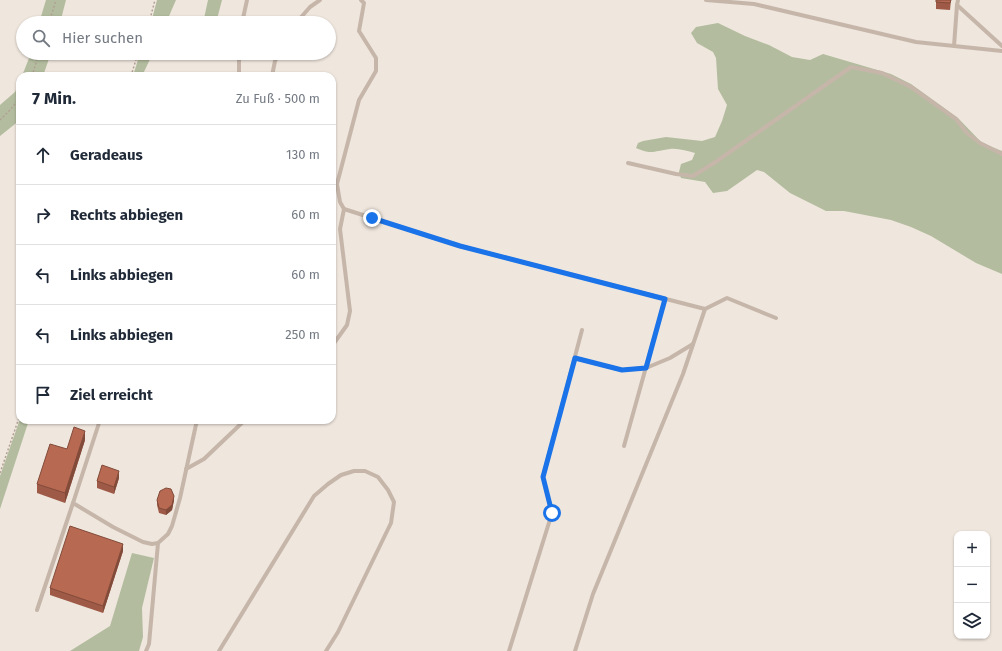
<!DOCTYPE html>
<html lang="de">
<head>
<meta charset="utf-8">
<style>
	:root { --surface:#fff; --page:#f2f2f3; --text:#1f2937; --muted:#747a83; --line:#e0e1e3 }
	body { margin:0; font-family:"Fira Sans",sans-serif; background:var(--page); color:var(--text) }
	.controls { position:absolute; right:12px; bottom:12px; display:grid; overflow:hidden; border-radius:8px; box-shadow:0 1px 3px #0004 }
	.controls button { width:36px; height:36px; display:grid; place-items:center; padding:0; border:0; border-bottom:1px solid var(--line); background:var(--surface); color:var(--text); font:20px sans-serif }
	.stop { position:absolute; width:12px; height:12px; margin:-9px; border:3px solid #1a73e8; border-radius:50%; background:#fff }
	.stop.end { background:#1a73e8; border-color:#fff; box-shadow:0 1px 4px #0008 }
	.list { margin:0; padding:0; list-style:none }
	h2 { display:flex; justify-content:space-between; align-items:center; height:52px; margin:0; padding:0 16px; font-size:17px }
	h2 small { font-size:13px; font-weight:400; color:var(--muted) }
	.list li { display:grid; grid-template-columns:26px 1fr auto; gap:12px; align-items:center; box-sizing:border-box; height:60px; padding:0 16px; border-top:1px solid var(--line) }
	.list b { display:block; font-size:15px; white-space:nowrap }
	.list em { font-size:13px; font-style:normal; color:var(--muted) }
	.icon { flex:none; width:22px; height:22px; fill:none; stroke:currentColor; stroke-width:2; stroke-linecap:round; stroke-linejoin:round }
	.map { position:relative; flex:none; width:1002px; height:651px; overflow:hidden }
	.search { position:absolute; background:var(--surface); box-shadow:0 1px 3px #0004; left:16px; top:16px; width:320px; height:44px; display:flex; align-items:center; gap:10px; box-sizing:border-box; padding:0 14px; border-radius:22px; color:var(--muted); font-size:15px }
	.panel { position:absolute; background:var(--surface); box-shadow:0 1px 3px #0004; left:16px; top:72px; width:320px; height:352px; border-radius:12px }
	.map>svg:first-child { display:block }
</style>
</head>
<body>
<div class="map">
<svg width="1002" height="651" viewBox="0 0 1002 651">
	<rect width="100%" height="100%" fill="#efe6dd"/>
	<!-- green -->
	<g fill="#b3bc9e">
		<path d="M46 0H66L60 23H39Z"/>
		<path d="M157 0H176L166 23H151Z"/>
		<path d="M208 0H222L216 23H203Z"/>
		<path d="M718 23 745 36 769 45 792 57 810 60 823 54 891 74 911 84 958 118 982 143 1002 151V274L976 263 931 236 911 227 891 220 844 211H826L790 193 764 172 757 170 727 191 713 193 705 182 681 178 679 172 681 164 692 160 695 153C687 151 678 148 670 149 654 151 651 155 636 148L638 143 643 141 666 137 702 141 715 137 722 121 727 105 718 89 716 58 713 52 697 43 691 33 696 27Z"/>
		<path d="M31 53H51L43 76H22Z"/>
		<path d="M140 53H153L142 76H133Z"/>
		<path d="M20 81V120L0 136V105L15 92Z"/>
		<path d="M20 419V420H29L0 509V476Z"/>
		<path d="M132 553 154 558 142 608 143 637 139 651H70L110 626Z"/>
	</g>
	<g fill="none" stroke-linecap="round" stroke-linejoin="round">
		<!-- path -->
		<g stroke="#b1a094" stroke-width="1.5" stroke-dasharray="2 2" stroke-linecap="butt">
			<path d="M49 23 56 0"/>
			<path d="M149 23 155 0"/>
			<path d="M32 76 39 53"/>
			<path d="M131 76 138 53"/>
			<path d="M0 120 11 109 20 97"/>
			<path d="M0 473 20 415"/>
		</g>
		<!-- lane -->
		<g stroke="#c6b6aa" stroke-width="4">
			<path d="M361 0 364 3 359 31 376 58V71L359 100 337 184 340 202 344 209 460 246 705 309 727 298 776 318"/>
			<path d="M706 0 754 4 916 42 1002 51"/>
			<path d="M958 0 957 5 1002 46"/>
			<path d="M242 23 247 0"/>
			<path d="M296 23 310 7 320 0"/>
			<path d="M954 46 957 5"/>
			<path d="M239 76V53"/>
			<path d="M272 76 275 61 279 53"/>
			<path d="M628 163 676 174 693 176 717 161 851 67 882 73 911 87 956 119 967 133 980 143 1002 154"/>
			<path d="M332 346 347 325 350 311 340 229 344 209"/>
			<path d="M575 358 622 370 646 368 670 358 693 344"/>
			<path d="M100 420 73 503 113 527 143 542 152 544 158 543 168 534 172 526 180 498 197 420"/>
			<path d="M624 446 665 299"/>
			<path d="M186 469 204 459 245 420"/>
			<path d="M37 610 73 503"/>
			<path d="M146 651 149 644 158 543"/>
			<path d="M219 651 314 496 328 484 341 475 354 471H365L378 477 388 490 394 502 391 523 338 632 326 651"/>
			<path d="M509 651 552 513 543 477 582 330"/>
			<path d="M575 651 593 594 683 374 705 309"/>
		</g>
	</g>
	<!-- wall -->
	<g fill="#9e5a47">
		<path d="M936 0H951L950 10 936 9Z"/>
		<path d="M85 440 65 503 37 493V484L67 449Z"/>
		<path d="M119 478 114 494 97 488V481Z"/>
		<path d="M157 500H174L172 510 166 515 159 513 157 505Z"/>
		<path d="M123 551 103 613 50 595V588Z"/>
	</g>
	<!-- shaded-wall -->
	<g fill="#814a39">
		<path d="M85 431V440L65 503V493Z"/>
		<path d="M119 471V478L114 494V487Z"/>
		<path d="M174 496V500L172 510 166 515V510Z"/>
		<path d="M123 544V551L103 613V606Z"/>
	</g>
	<!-- building -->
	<g fill="#b86952" stroke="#814a39">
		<path d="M936 0H951L950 3 936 2Z"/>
		<path d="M74 427 85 431 65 493 37 484 50 444 67 449Z"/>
		<path d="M102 465 119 471 114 487 97 481Z"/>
		<path d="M166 488 171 489 174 496 172 505 166 510 159 508 157 500 160 491Z"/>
		<path d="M70 526 123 544 103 606 50 588Z"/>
	</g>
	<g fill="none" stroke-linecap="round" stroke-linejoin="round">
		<!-- route -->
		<path stroke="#1a73e8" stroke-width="5" d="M372 218 460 246 665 299 646 368 622 370 575 358 543 477 552 513"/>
	</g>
</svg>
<div class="controls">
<button>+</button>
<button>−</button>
<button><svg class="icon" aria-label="layers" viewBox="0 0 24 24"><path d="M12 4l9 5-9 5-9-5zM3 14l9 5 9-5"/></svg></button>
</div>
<div class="stop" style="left:552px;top:513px"></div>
<div class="stop end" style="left:372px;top:218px"></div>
<div class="search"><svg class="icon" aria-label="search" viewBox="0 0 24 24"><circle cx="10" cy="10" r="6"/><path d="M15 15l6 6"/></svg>Hier suchen</div>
<section class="panel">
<h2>7 Min.<small>Zu Fuß · 500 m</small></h2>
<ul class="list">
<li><svg class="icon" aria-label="ahead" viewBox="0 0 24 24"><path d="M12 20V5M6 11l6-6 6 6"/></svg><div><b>Geradeaus</b></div><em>130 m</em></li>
<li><svg class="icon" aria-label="right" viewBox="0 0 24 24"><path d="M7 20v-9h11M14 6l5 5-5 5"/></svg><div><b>Rechts abbiegen</b></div><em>60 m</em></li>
<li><svg class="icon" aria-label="left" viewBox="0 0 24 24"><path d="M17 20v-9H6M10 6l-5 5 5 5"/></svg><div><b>Links abbiegen</b></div><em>60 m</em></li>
<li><svg class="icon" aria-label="left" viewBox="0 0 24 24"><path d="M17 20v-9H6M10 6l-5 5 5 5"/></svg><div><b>Links abbiegen</b></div><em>250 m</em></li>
<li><svg class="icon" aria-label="arrive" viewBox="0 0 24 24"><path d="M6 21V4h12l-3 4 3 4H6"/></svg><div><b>Ziel erreicht</b></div></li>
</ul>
</section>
</div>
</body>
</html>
